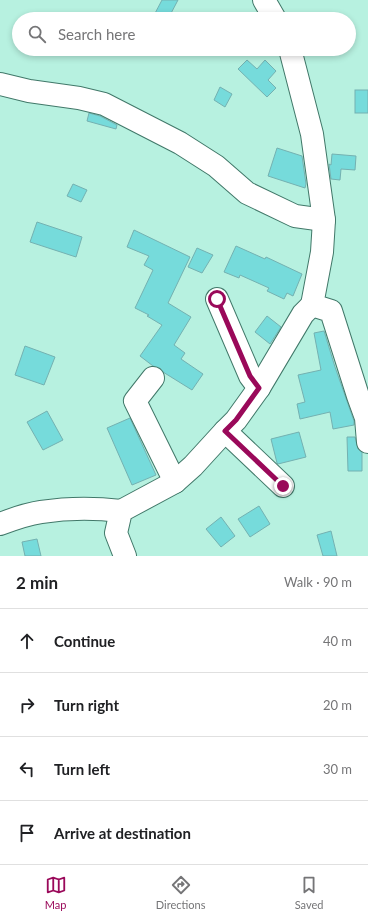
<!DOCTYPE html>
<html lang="en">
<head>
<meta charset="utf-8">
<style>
	:root { --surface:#fff; --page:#f2f2f2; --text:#202124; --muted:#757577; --line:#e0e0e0; --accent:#9a095a }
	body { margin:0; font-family:Lato,sans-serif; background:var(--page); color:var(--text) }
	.stop { position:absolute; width:12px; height:12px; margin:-9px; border:3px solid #9a095a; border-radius:50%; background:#fff }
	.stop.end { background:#9a095a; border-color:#fff; box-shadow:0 1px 4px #0008 }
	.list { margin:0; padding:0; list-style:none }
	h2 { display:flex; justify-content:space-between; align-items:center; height:52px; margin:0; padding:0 16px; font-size:17px }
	h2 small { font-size:13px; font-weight:400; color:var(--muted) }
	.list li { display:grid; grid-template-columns:26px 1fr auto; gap:12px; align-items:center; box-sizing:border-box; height:64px; padding:0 16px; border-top:1px solid var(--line) }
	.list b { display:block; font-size:15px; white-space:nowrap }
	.list em { font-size:13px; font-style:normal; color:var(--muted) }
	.icon { flex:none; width:22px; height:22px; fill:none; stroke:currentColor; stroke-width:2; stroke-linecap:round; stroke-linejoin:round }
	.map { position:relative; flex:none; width:368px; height:556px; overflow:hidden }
	.search { position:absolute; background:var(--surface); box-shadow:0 2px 6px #0003; left:12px; right:12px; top:12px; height:44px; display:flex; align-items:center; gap:10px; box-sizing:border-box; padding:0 14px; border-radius:22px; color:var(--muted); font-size:15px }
	.sheet { height:308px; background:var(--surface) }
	nav { display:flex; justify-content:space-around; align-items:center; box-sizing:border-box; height:56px; border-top:1px solid var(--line); background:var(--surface); font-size:11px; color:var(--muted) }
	nav a { display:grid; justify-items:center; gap:2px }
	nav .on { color:var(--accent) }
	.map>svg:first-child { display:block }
</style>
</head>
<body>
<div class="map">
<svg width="368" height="556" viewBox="0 0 368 556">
	<rect width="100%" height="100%" fill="#b7f1e0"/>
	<!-- building -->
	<g fill="#76dbdb" stroke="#74b1b1">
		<path d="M162 0H178L168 19H152Z"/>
		<path d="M247 60 257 69 265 60 276 71 268 80 276 88 267 97 238 69Z"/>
		<path d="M220 87 232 94 225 107 214 100Z"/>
		<rect x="355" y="90" width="13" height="23"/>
		<path d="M89 113 100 116 117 125 116 129 87 121Z"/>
		<path d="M277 148 302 156 306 184 305 188 268 176Z"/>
		<path d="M332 154 356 156 355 170 341 169 340 180 331 179 329 164 331 165Z"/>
		<path d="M73 184 87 190 81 202 67 196Z"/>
		<path d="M37 222 82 237 76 257 30 242Z"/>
		<path d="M134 230 190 257 168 303 191 317 174 345 185 353 181 359 203 374 192 390 163 372 160 368 153 366 140 356 162 325 147 316 149 315 135 308 153 270 144 265 149 256 127 247Z"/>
		<path d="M236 246 265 259 266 257 302 274 293 296 287 293 284 299 267 291 269 288 240 275 239 278 224 272Z"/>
		<path d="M197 248 213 255 202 273 188 267Z"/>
		<path d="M267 316 281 327 270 344 255 332Z"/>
		<path d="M324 331 335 367 354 421V425L333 429 330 412 300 419 297 404 305 402 298 375 321 370 314 333Z"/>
		<path d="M25 346 55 357 44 385 15 375Z"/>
		<path d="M47 411 63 440 43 450 27 422Z"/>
		<path d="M130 418 156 475 132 485 107 428Z"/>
		<path d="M299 432 306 457 278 464 277 463 271 439Z"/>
		<path d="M347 437H355L358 449 362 452V471H348Z"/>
		<path d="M259 506 270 524 250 537 238 519Z"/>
		<path d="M221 517 235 536 221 547 206 529Z"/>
		<path d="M331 531 337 556H323L317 535Z"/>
		<path d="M37 539 41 556H25L22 542Z"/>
	</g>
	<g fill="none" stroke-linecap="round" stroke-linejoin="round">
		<defs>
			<g id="minor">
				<path d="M264 0 275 19"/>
				<path d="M290 49 312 134 324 220 322 252 312 305 331 311 358 396 366 418 368 442"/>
				<path d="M0 84 29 91 79 98 104 104 180 143 216 166 247 193 295 216 324 220"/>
				<path d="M217 299 250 376 259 388"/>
				<path d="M153 378 135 401 175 482"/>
				<path d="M225 431 283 486"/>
				<path d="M0 524C13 519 27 514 41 512 67 508 96 508 121 511"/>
				<path d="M125 556 116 533 121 511 175 482 193 466 225 431 236 420 259 388 303 314 312 305"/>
			</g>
		</defs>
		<!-- minor casing -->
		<use href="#minor" stroke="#417869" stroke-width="24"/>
		<!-- minor -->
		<use href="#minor" stroke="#fff" stroke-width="22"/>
	</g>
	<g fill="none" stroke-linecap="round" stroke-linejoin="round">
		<!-- route -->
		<path stroke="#9a095a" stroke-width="5" d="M217 299 250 376 259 388 236 420 225 431 283 486"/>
	</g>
</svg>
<div class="stop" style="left:217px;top:299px"></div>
<div class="stop end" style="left:283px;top:486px"></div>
<div class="search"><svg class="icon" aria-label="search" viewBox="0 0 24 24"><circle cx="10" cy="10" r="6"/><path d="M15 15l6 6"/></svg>Search here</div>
</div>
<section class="sheet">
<h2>2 min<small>Walk · 90 m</small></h2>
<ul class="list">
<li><svg class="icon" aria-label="ahead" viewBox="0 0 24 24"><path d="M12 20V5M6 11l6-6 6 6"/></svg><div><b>Continue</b></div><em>40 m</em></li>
<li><svg class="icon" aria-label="right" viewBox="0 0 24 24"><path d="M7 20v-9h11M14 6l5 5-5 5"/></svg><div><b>Turn right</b></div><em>20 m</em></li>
<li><svg class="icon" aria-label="left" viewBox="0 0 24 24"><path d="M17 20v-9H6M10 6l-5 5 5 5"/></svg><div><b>Turn left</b></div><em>30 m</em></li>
<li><svg class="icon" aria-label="arrive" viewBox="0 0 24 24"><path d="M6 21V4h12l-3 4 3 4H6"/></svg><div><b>Arrive at destination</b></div></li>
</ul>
</section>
<nav>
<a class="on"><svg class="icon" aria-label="map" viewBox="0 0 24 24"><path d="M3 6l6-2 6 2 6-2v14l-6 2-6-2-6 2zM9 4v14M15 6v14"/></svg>Map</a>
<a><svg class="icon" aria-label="directions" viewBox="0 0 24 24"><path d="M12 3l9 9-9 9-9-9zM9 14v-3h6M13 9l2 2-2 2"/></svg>Directions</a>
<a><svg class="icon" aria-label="saved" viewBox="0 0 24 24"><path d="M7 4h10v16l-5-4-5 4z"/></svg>Saved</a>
</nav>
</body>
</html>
